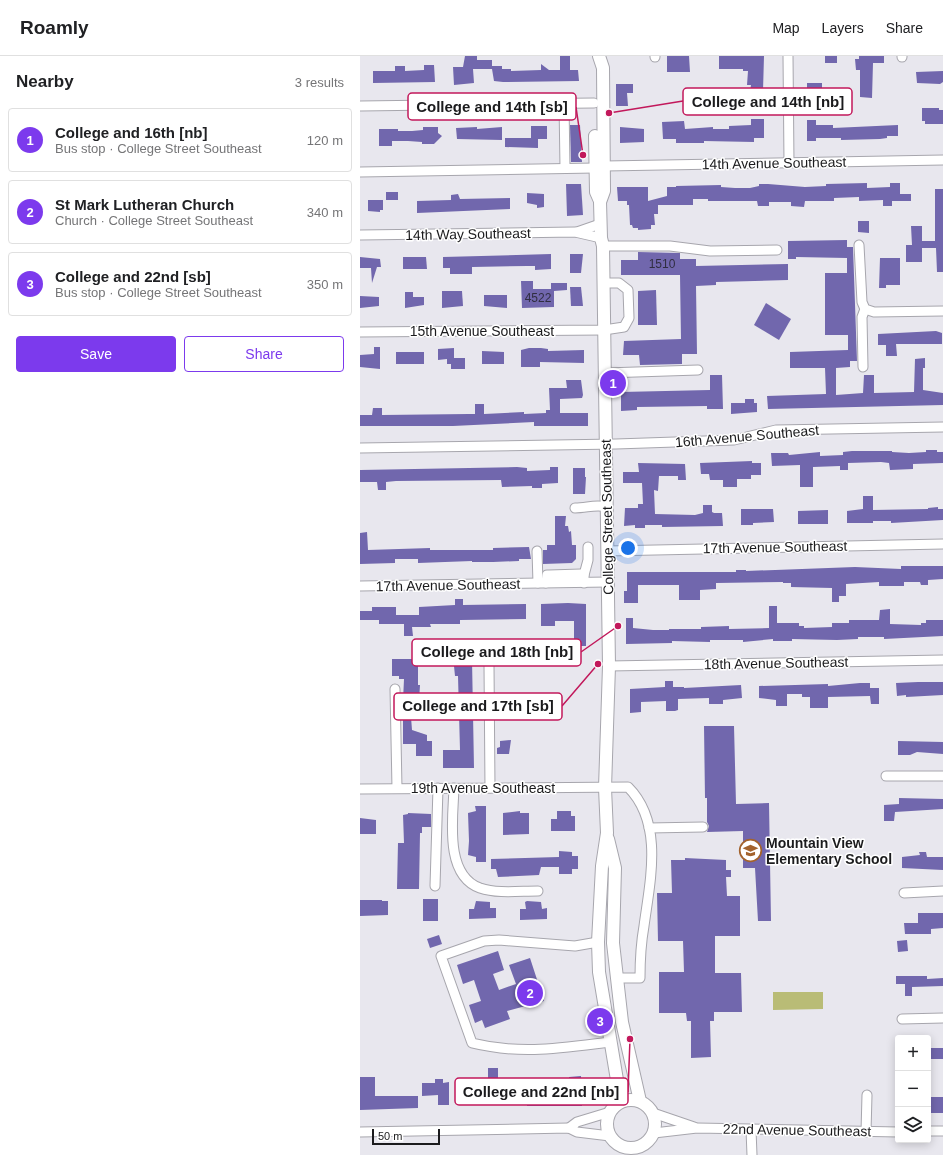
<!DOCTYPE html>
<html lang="en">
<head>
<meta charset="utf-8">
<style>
	:root { --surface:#fff; --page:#f2f2f2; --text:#202124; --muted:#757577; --line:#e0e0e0; --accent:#7c3aed }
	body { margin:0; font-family:Arial,sans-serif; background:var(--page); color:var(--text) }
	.controls { position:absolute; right:12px; bottom:12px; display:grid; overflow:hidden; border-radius:4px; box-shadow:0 2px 10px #0003 }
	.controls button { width:36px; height:36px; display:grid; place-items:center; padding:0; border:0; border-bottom:1px solid var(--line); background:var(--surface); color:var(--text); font:20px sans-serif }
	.scale { position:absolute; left:12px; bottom:10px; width:68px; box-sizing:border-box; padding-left:4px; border:2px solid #1b1b1d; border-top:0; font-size:11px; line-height:14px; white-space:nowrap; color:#1b1b1d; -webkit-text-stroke:3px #fff; paint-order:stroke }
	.you { position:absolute; left:268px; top:492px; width:14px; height:14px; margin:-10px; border:3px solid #fff; border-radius:50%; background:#1a73e8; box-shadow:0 0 0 6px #1a73e833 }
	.badge { display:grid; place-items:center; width:26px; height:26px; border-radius:50%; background:var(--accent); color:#fff; font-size:13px; font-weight:700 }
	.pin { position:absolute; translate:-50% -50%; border:2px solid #fff; box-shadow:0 1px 4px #0006 }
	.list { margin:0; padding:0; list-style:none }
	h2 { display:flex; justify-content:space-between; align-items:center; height:52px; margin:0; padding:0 16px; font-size:17px }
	h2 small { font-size:13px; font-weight:400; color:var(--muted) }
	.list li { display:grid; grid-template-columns:26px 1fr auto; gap:12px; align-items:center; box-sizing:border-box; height:64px; margin:0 8px 8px; padding:0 8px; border:1px solid var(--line); border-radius:4px }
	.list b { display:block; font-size:15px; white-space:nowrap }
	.list p { margin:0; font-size:13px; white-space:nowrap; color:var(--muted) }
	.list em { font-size:13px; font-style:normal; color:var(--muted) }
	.actions { display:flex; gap:8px; padding:12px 16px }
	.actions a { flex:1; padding:9px 0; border:1px solid var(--accent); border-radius:4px; text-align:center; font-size:14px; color:var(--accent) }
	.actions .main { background:var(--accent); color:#fff }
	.icon { flex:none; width:22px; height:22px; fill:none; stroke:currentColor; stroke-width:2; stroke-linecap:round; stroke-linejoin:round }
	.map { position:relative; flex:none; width:583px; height:1099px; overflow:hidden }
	header { display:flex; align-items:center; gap:24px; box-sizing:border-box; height:56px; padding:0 20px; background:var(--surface); border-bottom:1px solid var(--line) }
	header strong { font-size:19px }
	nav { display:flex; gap:22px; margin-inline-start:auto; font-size:14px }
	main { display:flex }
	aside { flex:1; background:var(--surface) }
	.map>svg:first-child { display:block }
</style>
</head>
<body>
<header>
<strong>Roamly</strong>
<nav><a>Map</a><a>Layers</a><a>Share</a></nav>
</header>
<main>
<aside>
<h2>Nearby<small>3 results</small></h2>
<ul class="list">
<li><span class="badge">1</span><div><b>College and 16th [nb]</b><p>Bus stop · College Street Southeast</p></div><em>120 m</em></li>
<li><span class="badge">2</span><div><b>St Mark Lutheran Church</b><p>Church · College Street Southeast</p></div><em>340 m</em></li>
<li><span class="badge">3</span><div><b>College and 22nd [sb]</b><p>Bus stop · College Street Southeast</p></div><em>350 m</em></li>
</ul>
<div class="actions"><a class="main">Save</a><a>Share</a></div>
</aside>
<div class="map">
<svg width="583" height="1099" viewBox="0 0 583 1099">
	<rect width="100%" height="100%" fill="#e8e7ee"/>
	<!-- green -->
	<path fill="#b9bc76" d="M413 936H463V953L413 954Z"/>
	<!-- building -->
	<g fill="#7167ad">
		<path d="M105 0H117V4H132V10H142V13H151V15L181 14V8L189 14H200V0H210V14H218L219 25 143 26 134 25 132 13H113L114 27 94 29 93 11H103Z"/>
		<path d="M307 0H329L330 16H307Z"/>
		<path d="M359 0H404L403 35H390L391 29H387L388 15H383V13H359Z"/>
		<rect x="465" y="0" width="12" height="7"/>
		<path d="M499 0H524V7H513L512 42 500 41V14H496L495 3H499Z"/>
		<path d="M64 9H74L75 26 13 27V15H35V10H45V15L64 14Z"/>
		<path d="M583 15V26L580 28 557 27 556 16Z"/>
		<path d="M447 27H462V54H452L450 36H447Z"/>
		<path d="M256 28H273V37H267L268 50H256Z"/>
		<path d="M562 52H579V54H583V68H565V65H562Z"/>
		<path d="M391 63H404V82H394V86L344 85V87H316V83H303L302 66 324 65 325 73 353 71V73H369V70L391 69Z"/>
		<path d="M447 64H456V69H473V72L538 69V80H527V82L520 83 481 84V82H456V85H447Z"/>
		<path d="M210 69H220L222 106H211Z"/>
		<path d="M171 70H187V83H178V92L145 91V82H171Z"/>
		<path d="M63 71H78V77L82 80 74 88H62V86L48 85H32V90H19V73H38V75H52L63 74Z"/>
		<path d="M117 71V73L142 71V84L97 83 96 72Z"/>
		<path d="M260 71 284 73V86L260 87Z"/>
		<path d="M507 127V132L530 131V127H540V138H551V145H532V150H523V144L499 145V141L474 142V145H445L444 151 431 150V146H409V150H398L397 145H348V143H333V149H298V158H294L295 169H291V173L278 174V172H273L272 169H270L269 149H267V145H258L257 131H288V145L307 140V131H316V130L361 129V131L375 132H390L399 130V128H408L445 131 466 130V128Z"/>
		<path d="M206 128H221L223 159 207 160Z"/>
		<path d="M575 133H583V216H577L576 192H562V206H546V189H552L551 170H562V185H575Z"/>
		<rect x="26" y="136" width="12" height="8"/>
		<path d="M167 137 184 138V151L177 152V149L167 147Z"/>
		<path d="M98 138 100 143 150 142V153L57 157V145L91 144V139Z"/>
		<path d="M8 144H23V154H20V156L8 155Z"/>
		<path d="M498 165H509V177L498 176Z"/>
		<path d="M487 184V191H493L497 305H490V311L476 312V339L503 337 504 319H514V337L554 336 555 303 565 302V312H563V334L583 337V349L408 353 407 340 466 338 465 312H430V296L488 294V279H465V217H487V202L436 201V203H428V185Z"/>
		<path d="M278 196 320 197V203H336V210L428 208V224L356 226V229L336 230 337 298H322V308L280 309 279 299H263L264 285 321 283 320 219H261V204H278Z"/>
		<path d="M191 198V213L175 214V210H167L112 211V218H90V212H83V201Z"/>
		<path d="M210 198H223L221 217H210Z"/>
		<path d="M0 201 20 203 21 211H17L12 227 11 212H0Z"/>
		<path d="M43 201H66L67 213H43Z"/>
		<path d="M520 202H540V229H526V232H519Z"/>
		<path d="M161 225H173V233H191V227H207V234L194 235V251L162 252Z"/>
		<path d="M210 231H221L223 250H211Z"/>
		<path d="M296 234 297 269H278V235Z"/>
		<path d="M82 235H102L103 250 82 252Z"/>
		<path d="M45 236H53V241H64V249L45 252Z"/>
		<path d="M124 239H147V252L124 250Z"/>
		<path d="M0 240 19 241V250L0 252Z"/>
		<path d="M406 247 431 263 419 284 394 269Z"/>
		<path d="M576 275 582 277V288H536L537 300H526V289H518V278Z"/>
		<path d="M14 291H20V313L0 311V299L14 298Z"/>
		<path d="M94 292V302H105V313H91V308H87V303L78 304V293Z"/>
		<path d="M169 292H181L188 293V295L224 294V307L180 306V311H161V294Z"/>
		<path d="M122 295 144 296V308H122Z"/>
		<rect x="36" y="296" width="28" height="12"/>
		<path d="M350 319H362L363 353H347V350L277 351V354L261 355V336L350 334Z"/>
		<path d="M206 324H221L223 339 222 342 200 343V357H228V370H174V366L93 370H0V359H12L13 352H22V359L109 358H115V348H124V358L164 356V358L186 357V354H190L189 332H207Z"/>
		<path d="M385 343H394V347H397V356L371 358V347H385Z"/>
		<path d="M566 394H577V396H583V407L553 408V413L530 414 529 407 521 406 488 407V414H480V410L453 411V431H440V409L412 410 411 397H428L429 399 460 396V400L483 399V396L492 395H532V396L549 397 566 396Z"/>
		<path d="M392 405V407H401V419H391V423H377V431H363V424H350L349 418H341L340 407Z"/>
		<path d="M278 407 325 408 326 424H318V420H299L298 435 294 434 295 458 335 459 343 457V449H352V456L354 457H362L363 470 302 471V469H285V472H275V469L264 470 265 452H278V448H283L282 427H263V416H279Z"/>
		<path d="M157 411 167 412V415L190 414V411H198V427L182 428V432H172V430L142 431 141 424 36 425 26 426V434H18L17 426H0V414Z"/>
		<path d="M213 412H225V421H226L225 438H213Z"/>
		<path d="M503 440H513V454L568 453V452L578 451V453H583V464L531 467V465H513V467H487V455L503 453Z"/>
		<path d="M381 453H413L414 466 393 467V469H381Z"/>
		<path d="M468 454V468H438V455Z"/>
		<path d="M195 460H206L205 470H208L209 476 211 475 212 489H216V503L212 507 183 508V494H187V489H195Z"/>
		<path d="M7 476 8 494 70 492V494H133V492L169 491 171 503H159V505L133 506H112V505L58 507V503H35V507L0 508V477Z"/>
		<path d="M541 510H583V523L568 524V529H561L560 526H544V530H519V526L486 528V540H479V546H472V532L431 531V527H423V526L356 527V533L340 534V544H319V529H278V547H264V535H267V516H376V514H386V515L495 511 541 513Z"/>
		<path d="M95 543H103V549L166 548V563L100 564V568H70L71 571H52L53 580H44V568H19V564H0V555H12V551H36V559H59V551L95 549Z"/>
		<path d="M208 547 226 548V590H214V565H195V570H181V548Z"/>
		<path d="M409 550H417V567H439V570H444V572L472 571V567H489V564H519L520 554 530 553V568L561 569V567H566V564H583V580L524 583V581H498V583L477 584 432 583V585H413V583L383 586V584H350V586L312 585V587L266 588V562H273V572L293 574H309V573H341V571L369 570V573L409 572Z"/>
		<path d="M89 598H103V603H112L114 712H83V694H100L98 620H95L94 610H89Z"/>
		<path d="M32 603H58V629H60L59 645H43L44 623H39V620H32Z"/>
		<path d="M305 625H313V631H324V632L381 629 382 642 363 644V648H349V642L318 643V654L315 655H306V645L281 646V656L270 657V633L305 631Z"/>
		<path d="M558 626H583V639L546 641V639L537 640 536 627Z"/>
		<path d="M500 627H510V632H519V648H511L510 640 468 641V652H450V641H442V638H427V650H416V644L399 642V630L468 628V630Z"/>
		<path d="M43 661H51L52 674 67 679V685H72V700H56V688H43Z"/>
		<path d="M344 670H374L376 748 409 747 411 865H398L395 812H383V775L347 776 349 770 347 766V742H345Z"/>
		<path d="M151 684 149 698H137V692L140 691V685Z"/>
		<path d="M538 685 583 686V698L557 696 550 699H538Z"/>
		<path d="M539 742 583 743V753L535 756 534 765H524V749L539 748Z"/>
		<path d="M115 750H126V806H116V801L108 799 109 785 108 757 116 755Z"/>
		<path d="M160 755V757H169V778L143 779V757Z"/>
		<path d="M197 755H211V760H215V775H191V763H197Z"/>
		<path d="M48 757 71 758V771H62V777H60L59 833H37L38 787H44L43 759 48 758Z"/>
		<path d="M0 762 16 764V778H0Z"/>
		<path d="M199 795 212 796V800H218V813H212V818H199V811H181L179 819 138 821 136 813H131V803L199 801Z"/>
		<path d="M559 796H566L567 801H583V814L542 812V801L560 799Z"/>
		<path d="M325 802 366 804V814H371V821H366L367 840H380V880H355V917H381L382 956H354V965H350L351 1001 331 1002V965H327L326 957H299V916H324L323 885H298L297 837H312L311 804H325Z"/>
		<rect x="63" y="843" width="15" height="22"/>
		<path d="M0 844H22V845H28V859L0 860Z"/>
		<path d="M116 845 130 846V852H136V862L109 863V853H114Z"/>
		<path d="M167 845 181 846 182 853 187 852V863L160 864V853H166L165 846Z"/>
		<path d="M558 857H583V872L571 873V878H545L544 867H558Z"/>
		<path d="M79 879 82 888 70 892 67 883Z"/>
		<path d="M547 884 548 895 538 896 537 885Z"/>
		<path d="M138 895 144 914 133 918 139 934 156 928 149 909 170 902 184 945 147 955 150 963 125 972 122 964 115 967 109 949 121 945 114 924 103 928 97 909Z"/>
		<path d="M536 920H567V923L583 922V930L552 931V940H545V928H536Z"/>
		<rect x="568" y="992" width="15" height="11"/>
		<path d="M128 1012H138V1022H141V1039H128Z"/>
		<path d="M221 1020 222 1050H167V1038H209V1021Z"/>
		<path d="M0 1021H15V1040H58V1052L0 1054Z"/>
		<path d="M75 1023H83V1027L89 1026V1049H78V1039L62 1040V1027H75Z"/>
		<rect x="568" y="1041" width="15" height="16"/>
	</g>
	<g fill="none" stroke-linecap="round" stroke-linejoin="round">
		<defs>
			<g id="minor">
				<path d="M428 0 429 107"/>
				<path d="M295 1V0"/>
				<path d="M542 1V0"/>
				<path d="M204 47 205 112"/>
				<path d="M0 50 234 47"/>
				<path d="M245 110 583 104"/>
				<path d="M0 116 235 112"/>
				<path d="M217 176 240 168"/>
				<path d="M0 179 215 176 241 182"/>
				<path d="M499 189 502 246 505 253 514 256 583 255"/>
				<path d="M243 190H310L350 195 417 194"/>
				<path d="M0 276 244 274 264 271 269 262 268 234 259 227H243"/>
				<path d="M503 311 502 261 505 253"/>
				<path d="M245 317 338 314"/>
				<path d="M0 392 256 388 374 384 416 374 583 371"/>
				<path d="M215 452C227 452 235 448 247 451"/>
				<path d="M177 495 178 527"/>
				<path d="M247 495 583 488"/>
				<path d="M224 519 228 504V491"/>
				<path d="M186 527 187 519H189L221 518 224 519V527"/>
				<path d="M0 530 248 526"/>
				<path d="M129 609 130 732"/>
				<path d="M249 610 583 604"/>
				<path d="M35 633 37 732"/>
				<path d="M526 720H583"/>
				<path d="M94 732C93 762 84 819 120 832 138 838 159 835 178 835"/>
				<path d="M0 733 268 731C304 767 290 825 284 870 281 887 280 904 280 922H257"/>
				<path d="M289 772 343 771"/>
				<path d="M75 830 78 732"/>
				<path d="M544 837 583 835"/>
				<path d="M238 886 215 890 139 884 124 885 81 900 112 987C161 999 201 992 250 986"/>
				<path d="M542 963 583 962"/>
				<path d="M293 1057 334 1071"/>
				<path d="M209 1072 217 1066 250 1056"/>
				<path d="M391 1074 392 1099"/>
				<path d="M568 1075H583"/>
				<path d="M0 1076 209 1072 217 1076 250 1080"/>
				<path d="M506 1076 507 1039"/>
				<path d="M294 1077 337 1072 538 1076"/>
			</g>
			<g id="major">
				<path d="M239 0 243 12 244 135 240 146 241 182 243 190 249 610 245 732 247 777 242 810 238 886 239 916 258 1030 255 1049"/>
				<path d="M235 80 236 136 240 145"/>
				<path d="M248 783 255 812 253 887 257 922 262 966 280 1045"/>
				<circle cx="271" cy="1068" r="24"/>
			</g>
		</defs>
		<!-- minor casing -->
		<use href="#minor" stroke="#a7a6ad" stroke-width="11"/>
		<!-- major casing -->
		<use href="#major" stroke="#a7a6ad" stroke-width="14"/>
		<!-- minor -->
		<use href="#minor" stroke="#fff" stroke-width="9"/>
		<!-- major -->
		<use href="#major" stroke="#fff" stroke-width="12"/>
	</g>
	<!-- icons -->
	<defs>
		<symbol id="school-ring" viewBox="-11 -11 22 22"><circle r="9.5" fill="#fff" stroke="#a3622d" stroke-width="1.5"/><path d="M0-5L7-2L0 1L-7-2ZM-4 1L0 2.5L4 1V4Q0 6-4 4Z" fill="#a3622d"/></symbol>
	</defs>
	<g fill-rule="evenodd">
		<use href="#school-ring" x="378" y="782" width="25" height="25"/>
	</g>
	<g text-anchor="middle" stroke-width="3" stroke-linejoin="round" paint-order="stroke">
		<!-- number labels -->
		<g font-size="12" fill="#302e41">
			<text x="302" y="212">1510</text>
			<text x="178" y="246">4522</text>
		</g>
		<!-- street labels -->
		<g font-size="14" fill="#1b1b1d" stroke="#fff">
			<text transform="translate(414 107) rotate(-1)" y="5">14th Avenue Southeast</text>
			<text transform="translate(108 178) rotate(-1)" y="5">14th Way Southeast</text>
			<text x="122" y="280">15th Avenue Southeast</text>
			<text transform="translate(387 380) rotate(-5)" y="5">16th Avenue Southeast</text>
			<text transform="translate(247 461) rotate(-91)" y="5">College Street Southeast</text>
			<text transform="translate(415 491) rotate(-1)" y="5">17th Avenue Southeast</text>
			<text transform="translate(88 529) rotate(-1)" y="5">17th Avenue Southeast</text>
			<text transform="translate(416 607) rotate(-1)" y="5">18th Avenue Southeast</text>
			<text x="123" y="737">19th Avenue Southeast</text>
			<text transform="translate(437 1074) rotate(1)" y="5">22nd Avenue Southeast</text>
		</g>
		<!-- poi labels -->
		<g font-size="14" font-weight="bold" fill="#1b1b1d" stroke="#fff" text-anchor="start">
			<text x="406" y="792">Mountain View<tspan x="406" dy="16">Elementary School</tspan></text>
		</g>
	</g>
	<!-- callouts -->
	<path fill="none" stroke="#c2185b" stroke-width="1.5" d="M249 57L323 45M223 99L216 51M258 570L221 596M238 608L202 650M270 983L268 1036"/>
	<g fill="#c2185b" stroke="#fff" stroke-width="1.5">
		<circle cx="249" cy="57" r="4"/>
		<circle cx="223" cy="99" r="4"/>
		<circle cx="258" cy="570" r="4"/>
		<circle cx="238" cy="608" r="4"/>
		<circle cx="270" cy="983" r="4"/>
	</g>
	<g fill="#fff" stroke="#c2185b" stroke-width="1.5">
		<rect x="323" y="32" width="169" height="27" rx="4"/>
		<rect x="48" y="37" width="168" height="27" rx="4"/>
		<rect x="52" y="583" width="169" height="27" rx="4"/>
		<rect x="34" y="637" width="168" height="27" rx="4"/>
		<rect x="95" y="1022" width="173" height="27" rx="4"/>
	</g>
	<g font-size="15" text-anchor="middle" font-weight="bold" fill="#1b1b1d">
		<text x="408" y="51">College and 14th [nb]</text>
		<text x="132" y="56">College and 14th [sb]</text>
		<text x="137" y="601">College and 18th [nb]</text>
		<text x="118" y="655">College and 17th [sb]</text>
		<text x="181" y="1041">College and 22nd [nb]</text>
	</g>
</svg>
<div class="controls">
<button>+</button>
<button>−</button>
<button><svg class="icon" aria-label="layers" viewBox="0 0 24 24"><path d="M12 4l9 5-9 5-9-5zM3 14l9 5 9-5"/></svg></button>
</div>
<div class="scale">50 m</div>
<div class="you"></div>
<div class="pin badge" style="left:253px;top:327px">1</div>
<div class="pin badge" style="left:170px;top:937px">2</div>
<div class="pin badge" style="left:240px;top:965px">3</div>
</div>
</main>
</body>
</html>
